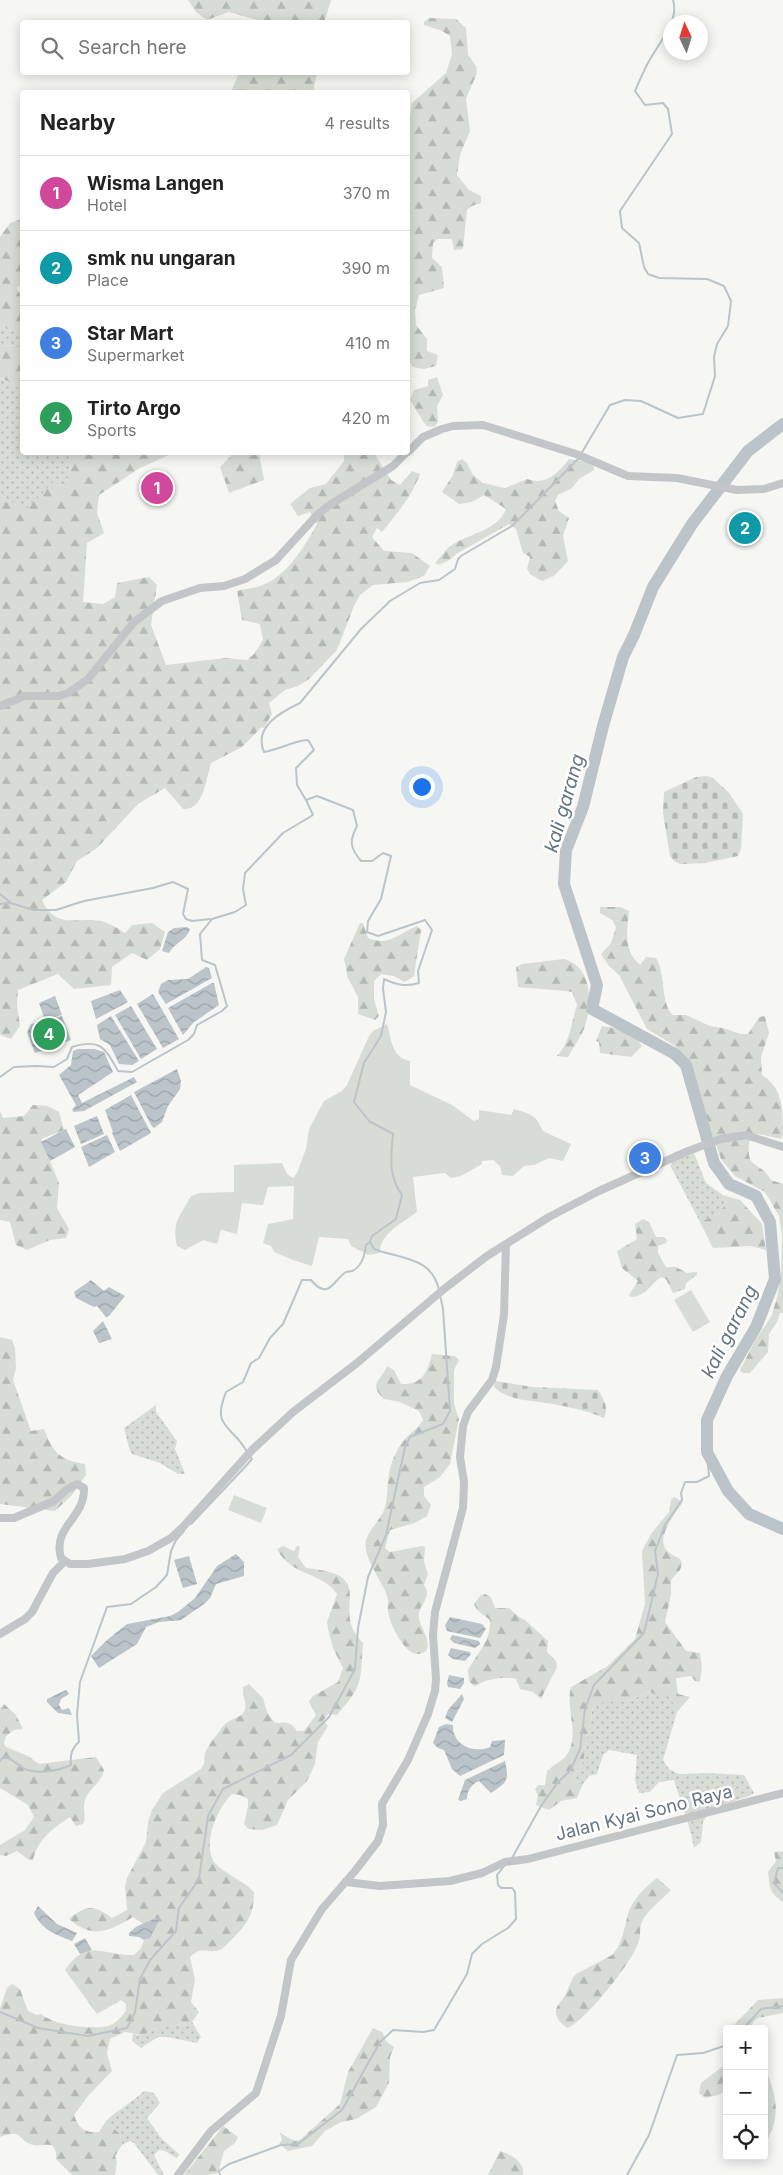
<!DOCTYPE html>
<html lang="en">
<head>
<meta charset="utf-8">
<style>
	:root { --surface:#fff; --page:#f2f2f2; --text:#222; --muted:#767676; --line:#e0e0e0; --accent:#e15f29 }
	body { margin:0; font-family:Inter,sans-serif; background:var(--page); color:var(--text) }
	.controls { position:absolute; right:15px; bottom:15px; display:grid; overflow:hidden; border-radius:5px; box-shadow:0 2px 12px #0003 }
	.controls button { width:45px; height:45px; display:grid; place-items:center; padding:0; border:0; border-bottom:1px solid var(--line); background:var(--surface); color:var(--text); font:25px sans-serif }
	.compass { position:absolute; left:663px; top:15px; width:45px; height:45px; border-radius:50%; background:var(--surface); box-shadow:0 2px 12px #0003; rotate:356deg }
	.you { position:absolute; left:421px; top:786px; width:18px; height:18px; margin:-12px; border:4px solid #fff; border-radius:50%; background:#1a73e8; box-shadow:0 0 0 8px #1a73e833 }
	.badge { display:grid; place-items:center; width:32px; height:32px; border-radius:50%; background:var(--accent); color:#fff; font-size:16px; font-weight:700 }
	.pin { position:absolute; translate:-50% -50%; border:2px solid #fff; box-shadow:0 1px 5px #0006 }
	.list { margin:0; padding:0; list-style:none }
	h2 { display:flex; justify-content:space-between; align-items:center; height:65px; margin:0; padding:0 20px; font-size:21px }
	h2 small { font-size:16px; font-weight:400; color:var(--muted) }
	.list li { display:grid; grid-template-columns:32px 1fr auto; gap:15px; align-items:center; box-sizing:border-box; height:75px; padding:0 20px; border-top:1px solid var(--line) }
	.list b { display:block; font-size:19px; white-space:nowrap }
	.list p { margin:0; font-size:16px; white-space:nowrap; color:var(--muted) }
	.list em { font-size:16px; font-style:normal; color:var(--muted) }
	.icon { flex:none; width:28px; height:28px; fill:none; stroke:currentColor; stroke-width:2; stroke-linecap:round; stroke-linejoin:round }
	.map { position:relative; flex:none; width:783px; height:2175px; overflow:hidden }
	.search { position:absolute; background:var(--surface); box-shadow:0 2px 12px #0003; left:20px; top:20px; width:390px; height:55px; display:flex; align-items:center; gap:12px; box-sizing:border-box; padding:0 18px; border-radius:5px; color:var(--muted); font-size:19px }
	.panel { position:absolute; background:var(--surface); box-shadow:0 2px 12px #0003; left:20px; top:90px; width:390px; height:365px; border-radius:5px }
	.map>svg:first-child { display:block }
</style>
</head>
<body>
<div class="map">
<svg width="783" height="2175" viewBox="0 0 783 2175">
	<defs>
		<pattern id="grass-dots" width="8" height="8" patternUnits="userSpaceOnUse" patternTransform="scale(1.25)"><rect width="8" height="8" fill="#d7ddd4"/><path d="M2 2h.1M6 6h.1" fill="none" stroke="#b2b8b2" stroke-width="1.8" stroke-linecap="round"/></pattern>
		<pattern id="forest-firs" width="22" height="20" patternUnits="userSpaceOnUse" patternTransform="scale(1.25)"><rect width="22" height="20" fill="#d7ddd4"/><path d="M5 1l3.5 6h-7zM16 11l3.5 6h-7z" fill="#b2b8b2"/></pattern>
		<pattern id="cemetery-stones" width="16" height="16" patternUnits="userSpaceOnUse" patternTransform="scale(1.25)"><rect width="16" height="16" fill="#d7ddd4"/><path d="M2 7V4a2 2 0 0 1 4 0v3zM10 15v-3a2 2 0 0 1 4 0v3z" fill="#b2b8b2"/></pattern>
		<pattern id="water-waves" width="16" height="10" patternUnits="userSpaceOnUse" patternTransform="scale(1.25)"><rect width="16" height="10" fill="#bac4c9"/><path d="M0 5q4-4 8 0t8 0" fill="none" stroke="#9ba4a9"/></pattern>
	</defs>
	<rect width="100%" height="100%" fill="#f6f7f3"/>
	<!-- grass -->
	<g fill="url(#grass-dots)">
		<path d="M0 326 22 335V346L0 345Z"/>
		<path d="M0 377 22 389V452L69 453 71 470 66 483C51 486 39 498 28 508H21L0 495Z"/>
		<path d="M694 1153 706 1183 723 1195 725 1205 718 1214 700 1222 670 1165 679 1157Z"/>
		<path d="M156 1405V1412L177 1441 175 1449 185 1474H178L160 1463 132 1454 129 1448 124 1428Z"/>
		<path d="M650 1692 659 1696H670L677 1712 663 1760 669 1769 679 1774 709 1773 744 1775 754 1793 749 1796 711 1809 703 1822 701 1842 694 1848C690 1824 681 1804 674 1780L659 1782 650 1792 639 1793 635 1780 637 1755 609 1750 603 1755 597 1774 589 1776 583 1784 575 1781 573 1777 583 1762 593 1707 598 1702H623Z"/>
		<path d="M192 2022 201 2037 197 2043 167 2037H158L141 2048 132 2041 133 2034 143 2035 154 2029Z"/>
		<path d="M144 2091 154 2093 160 2103 147 2118 162 2139 180 2155 176 2158 165 2151 159 2150 154 2155 164 2175H158L134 2143 130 2141 122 2145 120 2134 106 2121C118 2109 132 2103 144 2091Z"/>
	</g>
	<!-- forest -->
	<g fill="url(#forest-firs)">
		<path d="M188 0H331V1L324 22H257V20L229 12 207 20 196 12Z"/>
		<path d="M429 18 456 19 466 28 468 55 476 66 477 73 466 99 470 131 460 155 457 175 469 190 481 196V203L472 206 467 210 463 249 454 250 452 239H438L433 243 432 258 442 267 444 288 419 295 415 310 416 325 427 339V351L438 355 436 366 424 369 413 367 408 359V129L412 103 446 73 452 54 450 36 442 31 424 25V22Z"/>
		<path d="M239 73V72L317 73 313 92H231Z"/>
		<path d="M22 219V284L17 288 22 298V335L0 326V237L10 223Z"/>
		<path d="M0 345 22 346V389L0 377Z"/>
		<path d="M437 377 443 395 437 406 438 422 434 427 426 426 410 400 414 390 428 386V380Z"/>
		<path d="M69 453H173L140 468 99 495 97 513 104 533 87 543 83 602 103 604 115 597 117 583 149 577 157 585 151 625 166 665 225 658 247 660 254 654 263 640 260 624 242 620 237 591C244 589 253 589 260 586 287 577 304 547 317 524L310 512 298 516 290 504 310 488 326 484 344 461V453H374L391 480 400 485 412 471 420 474C412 496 397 514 382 532L377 528 372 537 384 551 412 553 430 566 424 576 408 582 373 585 360 595 354 606 337 650 309 679 298 686 285 690 269 703 272 714 264 728 262 727 242 747 211 763C206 778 204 811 183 809L165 788 138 804 96 849 77 861 66 882 42 900C56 932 81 915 104 922 111 924 119 929 125 933L132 925 152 923 165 932 160 949 147 960 132 953 112 967 111 985 74 989 58 974 18 990 17 1005 20 1026 11 1039 0 1035V495L21 508H28L53 482 60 484 66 483 71 470Z"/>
		<path d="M230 453H259L264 480 229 493 220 467 231 456Z"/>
		<path d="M462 459 467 463 473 475 483 483 505 488 527 479C546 486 558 473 569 459L587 462 594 467V470L579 479 572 488 558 495 555 501 559 511 569 518 563 536 568 561 554 576 542 581 530 574 527 569 530 557 523 553 516 529 509 524 458 553 448 561 438 565 435 563C440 558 444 552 448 548 466 533 496 533 506 509L484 495 472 502 459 504 442 492 453 475 457 462Z"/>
		<path d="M600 907H621L629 911C627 931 623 950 640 965L646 957 656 958C666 973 660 1004 673 1015H686L710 1026 723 1028 741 1034H748L759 1017 765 1016 769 1033 761 1057 762 1075C783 1088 783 1109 783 1135L781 1139 758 1134 749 1142C746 1171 760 1160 771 1180L783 1184V1313H780L777 1322 769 1334 768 1352 750 1373H743L740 1370 755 1341 771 1317 777 1298 781 1275 782 1235 779 1216 765 1192 735 1176 721 1159 699 1099 692 1067 675 1046 647 1029 619 975 609 966 601 954 611 943 616 927 612 920 600 913Z"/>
		<path d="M360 923H363L368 938C390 947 399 933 417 926L421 930 414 976 405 982 393 976 381 974 374 981V1000L379 1016 375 1020 358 1014V997L348 978 344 959Z"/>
		<path d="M564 959C593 967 592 1003 585 1026 582 1036 573 1047 568 1057L557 1056C571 1041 571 1022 577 1005L572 992 566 991 518 987 516 967 522 964Z"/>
		<path d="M602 1026C619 1029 633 1030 642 1046L631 1057 600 1053 599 1042 596 1041Z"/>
		<path d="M33 1105 48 1106 59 1112 64 1130 41 1139 59 1183 57 1208 69 1229 66 1238 50 1240 27 1250 16 1245 10 1222 0 1220V1111L3 1118 24 1116Z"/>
		<path d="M723 1195 740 1200 762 1224 766 1250 751 1246 713 1248 700 1222 718 1214 725 1205Z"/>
		<path d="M643 1219 649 1222 656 1237H664L667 1240 666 1243 658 1246V1253L666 1267H676L687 1273 697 1272V1275L686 1283 685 1289 673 1293 666 1279 661 1277C651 1284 645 1297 631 1297L629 1295 638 1281 622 1268 617 1251 637 1239 635 1224Z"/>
		<path d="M0 1337 12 1340 15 1348 16 1368 13 1380 31 1431 44 1429C53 1453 60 1460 85 1464L86 1475 70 1497 55 1511 0 1504Z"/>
		<path d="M432 1354 455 1356 459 1360 454 1370V1404L459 1419 450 1464 440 1477 424 1487V1496L431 1505 427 1516 415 1523 390 1530 385 1548 390 1552 422 1546 425 1547 424 1562 428 1574 424 1585C434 1599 416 1605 419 1619 421 1628 438 1651 419 1654 405 1656 389 1623 388 1611 387 1606 389 1601 387 1596 382 1580 362 1557 366 1540 369 1530 380 1520 384 1510 389 1495 386 1478 392 1462 395 1455 399 1445 405 1439 411 1432 418 1429 423 1420L419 1411 400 1402 384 1399C367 1383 382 1380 387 1366L394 1370 401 1384C422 1385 427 1373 432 1354Z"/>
		<path d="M674 1497 683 1502C675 1515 651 1541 671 1554 676 1558 681 1557 682 1564L680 1570 671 1580V1594L665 1622 686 1651 700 1653 702 1667 700 1682 695 1681 691 1676 676 1678 678 1694 690 1697 677 1712 670 1696H659L650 1692 623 1702 598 1703 593 1707 583 1762 573 1777 575 1781 583 1784 577 1798 561 1801 549 1810 536 1805 538 1796 535 1789 538 1785H545L547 1771C553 1765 561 1762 566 1756 581 1735 565 1710 571 1687L608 1666 635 1639 645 1604 642 1551 651 1534 669 1512 671 1500Z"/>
		<path d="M283 1546 294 1551 297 1546 300 1547 298 1557 306 1568C383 1575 327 1609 363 1643 360 1682 364 1684 337 1715L328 1714 323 1721 328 1726 318 1742 315 1764 307 1781 288 1800 277 1825 262 1830 248 1829 244 1824 248 1806V1799L240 1795 232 1794C218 1807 202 1843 214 1862 219 1869 241 1881 249 1887L254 1892C254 1915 247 1925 231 1940 226 1945 223 1950 216 1951 204 1952 201 1947 190 1957L195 1979 191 2002 199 2012 192 2022 154 2029 143 2035 125 2032 110 2039 107 2053 112 2071 88 2096 74 2115C78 2127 85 2134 99 2132L106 2121 120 2134 122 2145 115 2156 117 2162 115 2175H72L56 2159V2152L53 2146C46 2143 39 2147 33 2145 16 2140 24 2128 0 2137V2008L7 1988 12 1984 20 1989 28 2011 37 2015 41 2014C54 2025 91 2030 108 2026 116 2024 121 2017 126 2011V2004L121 2000 97 2014 65 1970C87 1937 104 1956 134 1955L141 1948 144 1940 148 1939 159 1921 158 1918H155L143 1924 133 1917C109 1931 93 1940 69 1919 87 1904 94 1905 112 1918L127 1910 125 1886 127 1878 146 1842 148 1822 152 1810 163 1793 201 1769C206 1763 203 1758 206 1751 210 1743 218 1733 224 1725 230 1718 241 1719 245 1710 247 1703 242 1695 243 1687L249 1684 263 1698 267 1712 275 1723C285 1722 291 1721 297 1731H304L316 1715 309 1701 313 1696 338 1682 343 1668 333 1648 328 1629 327 1622 337 1594C323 1572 290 1576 277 1549Z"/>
		<path d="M485 1594 491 1597 495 1608H509L519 1617 525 1620 548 1641 547 1652 556 1661 557 1667 541 1699 533 1692 520 1689 516 1679C507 1677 491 1678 481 1683 479 1684 477 1686 474 1686L469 1681 468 1670C478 1652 491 1642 490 1620L477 1610 474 1604 480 1596Z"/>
		<path d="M4 1704 16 1715 23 1729 14 1730 6 1736 4 1744 6 1747 28 1756 39 1764 96 1757 104 1770C101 1784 89 1788 85 1800 82 1809 87 1816 83 1824L76 1826 70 1817C52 1829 38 1839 33 1860H29L17 1851 6 1856 0 1855V1845L25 1830 34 1817 28 1805 0 1788V1708Z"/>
		<path d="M781 1851 783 1852V1902C769 1892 770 1889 768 1872L776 1861 774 1852Z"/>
		<path d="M657 1878 671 1890C662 1900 647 1910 642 1922 639 1928 641 1935 639 1941 634 1960 586 2020 568 2028 560 2024 552 2014 558 2005 560 2002 563 1999 565 1996 569 1988 570 1981 576 1974L612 1955C624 1942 624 1926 629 1911 634 1898 646 1886 657 1878Z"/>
		<path d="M783 1998V2013L758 2018 753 2022 751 2029H730L758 2000Z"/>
		<path d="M373 2028 382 2032 387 2042 394 2047 390 2057 389 2083 376 2107 356 2119 341 2122 325 2131 312 2146 288 2151 279 2144 282 2140 280 2133 295 2141 301 2139 340 2104 348 2072Z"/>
		<path d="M727 2063V2090L718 2095 705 2098 699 2093 701 2083Z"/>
		<path d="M764 2065C776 2095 783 2116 764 2145Z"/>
		<path d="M223 2126 238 2137 235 2143 224 2151 218 2173 209 2175H184Z"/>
		<path d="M500 2151C511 2154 525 2162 523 2175H488Z"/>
	</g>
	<!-- cemetery -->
	<g fill="url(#cemetery-stones)">
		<path d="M707 776 713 778 729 793 743 814 741 849 738 856 705 863 680 864 674 861 670 856 663 813 664 792 696 777Z"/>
		<path d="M495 1381 533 1387 598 1390C604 1400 609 1407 604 1418 588 1411 570 1407 552 1404 532 1400 510 1402 494 1387Z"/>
	</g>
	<!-- green -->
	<g fill="#d7ddd4">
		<path d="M387 1024C392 1040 391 1057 410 1061V1085L452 1105 474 1121 479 1119V1110L511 1115 514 1109C531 1114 536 1115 543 1131L571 1144 563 1161 549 1158 534 1165 524 1166 513 1176 502 1175 500 1166 493 1160 482 1161V1164L461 1176 451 1178 445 1173 413 1177 417 1212C404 1222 379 1234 380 1253L368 1255 351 1246 348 1239 319 1237 312 1266 290 1259 274 1252 271 1246 263 1243 268 1224 293 1219 294 1186 268 1187 263 1205 242 1203 237 1234 221 1230 217 1244 203 1240 185 1250 177 1246C171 1222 181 1215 191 1196L200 1193 234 1192V1165L282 1163 287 1174 293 1178 297 1173 306 1149 309 1129 324 1101 342 1091 347 1085 369 1036 373 1031Z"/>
		<path d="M691 1290 710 1322 693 1332 674 1300Z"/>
		<path d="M234 1495 267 1508 261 1523 228 1510Z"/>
	</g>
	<!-- water -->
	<g fill="url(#water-waves)">
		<path d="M187 927 190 929C187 940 174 943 169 953L162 951 168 932 174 928Z"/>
		<path d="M206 967 209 968 212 978 166 1004 158 992 161 984 168 980 188 979Z"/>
		<path d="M212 983H214L219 1005 194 1022 183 1035 168 1008Z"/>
		<path d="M120 990 128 1002 96 1019 91 1001Z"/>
		<path d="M153 994 179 1039 163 1048 137 1004Z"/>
		<path d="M55 996 62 1015 45 1020 39 1003Z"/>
		<path d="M131 1006 157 1049 141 1059 115 1015Z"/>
		<path d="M62 1016 71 1040 35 1053 27 1032 31 1024Z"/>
		<path d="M111 1016 139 1061 132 1065 119 1064 110 1045 100 1039 97 1025Z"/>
		<path d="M78 1049H94L104 1052 113 1072 78 1095 82 1103 134 1077 137 1082 84 1111 74 1112 72 1110 76 1105 59 1075 71 1065 73 1051Z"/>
		<path d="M177 1069 181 1081 180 1089 168 1106 162 1122 154 1128 151 1125 134 1092Z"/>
		<path d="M131 1095 151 1133 120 1151 112 1133 113 1132 105 1110Z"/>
		<path d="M97 1116 104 1134 81 1144 74 1126Z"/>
		<path d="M66 1129 75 1147 50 1161 41 1142Z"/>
		<path d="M107 1135 115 1152 89 1167 81 1147Z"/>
		<path d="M91 1280 104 1291 109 1287 125 1296 109 1316 106 1317 97 1306 94 1307 76 1298 74 1292Z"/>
		<path d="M103 1321 112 1339 99 1343 93 1331Z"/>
		<path d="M236 1554 244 1562V1576L216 1584 210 1598 204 1604 181 1620 159 1622 146 1627 137 1644 99 1668 91 1656 107 1640 127 1624 170 1616 178 1612 195 1598 217 1566Z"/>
		<path d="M189 1556 197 1584 183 1588 174 1560Z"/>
		<path d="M450 1617 482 1624 486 1629 480 1638 447 1631 445 1625Z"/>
		<path d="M452 1635 479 1641 480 1644 475 1648 454 1643 450 1639Z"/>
		<path d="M451 1648 470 1652 471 1654 465 1661 453 1659 448 1655Z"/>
		<path d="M449 1675 464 1678V1683L460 1689 448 1687 447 1683Z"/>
		<path d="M66 1690 69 1694 61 1699 59 1705 62 1710 69 1708 72 1715 58 1713 47 1702V1699Z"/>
		<path d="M462 1694 464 1699 452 1722 445 1718 448 1710Z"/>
		<path d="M446 1724 453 1725C452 1745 474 1754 490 1747L492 1741 505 1740 504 1755 460 1776 452 1769 444 1750 438 1748 433 1743 439 1727Z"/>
		<path d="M505 1761C509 1780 508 1782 491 1793L479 1781C472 1784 467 1790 467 1799L461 1801 458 1800 465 1780Z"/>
		<path d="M38 1906 57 1924 77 1933 72 1941C56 1935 41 1929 34 1913Z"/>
		<path d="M155 1918H158L159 1921 150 1938 144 1940 139 1937 129 1936V1933L136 1927Z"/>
		<path d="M85 1938 92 1950 80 1954 74 1944Z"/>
	</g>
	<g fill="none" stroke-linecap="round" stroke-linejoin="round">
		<!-- stream -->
		<g stroke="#bac4c9" stroke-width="2">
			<path d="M581 454 610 405 625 400 641 401 678 418 703 414 715 376 714 357 717 344 728 326 731 301 724 286 707 279 659 278 648 274 644 267 639 243 622 228 620 211 672 134 668 109 663 103 645 105 635 91C639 82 643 72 648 63 657 45 680 21 673 0"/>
			<path d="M0 894 10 902"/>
			<path d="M0 904 11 903 33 910H56L84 901 153 888 173 882 188 889 183 914 186 919 192 921 210 919"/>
			<path d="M0 1077 14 1067 36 1066 54 1067 67 1059 72 1047C101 1038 105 1048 118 1071L132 1072 188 1040 194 1034 197 1025 222 1011 227 1006 215 965 202 960 200 934 212 919 235 912 246 905 243 889 245 873 283 833 313 815 306 800"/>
			<path d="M439 1290C432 1257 401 1259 374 1249L370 1242 372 1236 396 1219 402 1195C388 1176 391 1156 393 1134L369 1121 354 1102 364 1063 381 1036 386 1012 383 989 384 979C397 985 406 987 419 983L418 971 432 930 425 920 378 936 367 932 368 921 381 899 391 856 383 853 372 861H361C350 848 349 841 357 826L353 810 317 796 306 800 297 785 296 768 314 750 308 740C292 741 279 750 264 752 253 727 281 712 300 703L361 629 390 601 420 583 439 580 455 569 458 559 461 556 512 526 579 458"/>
			<path d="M247 1452C232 1424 211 1429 226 1392L243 1382 251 1363 259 1358 270 1338 283 1324 302 1280H311C329 1302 334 1279 346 1272 349 1271 352 1272 354 1270 362 1265 365 1254 366 1245L370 1242"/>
			<path d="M191 1524 244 1468 252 1459 250 1456"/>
			<path d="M0 1761 4 1756C11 1759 15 1762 20 1766 33 1776 58 1771 71 1765 70 1756 71 1749 79 1742L77 1715 80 1682 107 1607 131 1604 156 1587 167 1575 171 1551 176 1540 184 1531"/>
			<path d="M512 1858 541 1806 558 1782 570 1771 580 1749 585 1709 594 1685 644 1633 658 1574 655 1551 665 1525 682 1500 681 1493 685 1482H697L709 1476 707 1452"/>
			<path d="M783 1868H778L774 1883 783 1893"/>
			<path d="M0 2012 38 2028 88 2036 127 2028 135 2012 140 1979 150 1960 176 1931 179 1908 199 1879 208 1816 223 1789 291 1755 329 1717 355 1669 358 1628 368 1577 386 1535 405 1447 410 1437 443 1424 450 1411 443 1309 440 1295"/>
			<path d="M743 2029 761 2009 783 2006"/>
			<path d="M220 2175 219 2171 229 2164 281 2145 298 2144 342 2110 380 2042 393 2030 423 2032 434 2030 467 1974 472 1954 482 1944 508 1928 516 1919 515 1892 512 1888H501L498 1885 497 1875 505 1865"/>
			<path d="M627 2175 649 2135 677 2055 703 2053 727 2045"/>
		</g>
		<!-- river -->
		<path stroke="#bac4c9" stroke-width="12" d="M783 424 748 451 692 524 653 587 634 635 623 657 603 726 583 807 566 850 564 884 597 985 592 1009 675 1054 686 1065 714 1163 729 1184 756 1196 770 1222 775 1279 756 1327 727 1376 707 1420V1452L728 1491 749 1514 783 1529"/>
		<!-- tertiary -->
		<g stroke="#c2c6c9" stroke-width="8">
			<path d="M408 452 423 437 442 429 453 426 483 425 576 454 628 476 677 478 737 490 764 489 783 483"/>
			<path d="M0 706 25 696H59L68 693 88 679 134 622 162 601 200 588 224 586 245 579 276 560 318 514 331 504 393 466 407 452"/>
			<path d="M0 1518H14L54 1501 66 1490 77 1484 84 1488C85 1519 52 1526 61 1558L70 1564H88L125 1559 148 1551 171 1538 183 1527 252 1450 293 1412 357 1363 444 1289 487 1256 549 1217 599 1191 688 1151 721 1139 746 1135 783 1147"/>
			<path d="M0 1634 25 1619 32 1612 53 1573 65 1561"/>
			<path d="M346 1882 380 1886 450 1881 482 1873 505 1862 528 1859 783 1793"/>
			<path d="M178 2175 211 2131 256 2093 281 2016 291 1960 322 1909 355 1871 378 1841 383 1825 382 1804 408 1760 428 1714 435 1691 436 1679 433 1635 435 1612 463 1508 464 1482 460 1457 463 1426 468 1412 492 1380 496 1367 504 1315 506 1244"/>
		</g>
	</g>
	<g text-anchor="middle" stroke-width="5" stroke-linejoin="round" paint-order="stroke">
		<!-- street labels -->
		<g font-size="18" fill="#667584" stroke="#fff">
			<text transform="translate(644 1813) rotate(-14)" y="6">Jalan Kyai Sono Raya</text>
		</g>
		<!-- water labels -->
		<g font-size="19" font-style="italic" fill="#627680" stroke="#fff">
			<text transform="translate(564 803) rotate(-74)" y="7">kali garang</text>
			<text transform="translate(729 1331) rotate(-63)" y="7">kali garang</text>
		</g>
	</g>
</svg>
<div class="controls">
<button>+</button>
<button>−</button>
<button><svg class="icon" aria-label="locate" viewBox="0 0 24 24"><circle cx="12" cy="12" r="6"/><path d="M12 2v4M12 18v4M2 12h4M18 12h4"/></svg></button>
</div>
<svg class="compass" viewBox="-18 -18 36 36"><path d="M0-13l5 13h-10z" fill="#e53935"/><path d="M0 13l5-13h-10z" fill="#767676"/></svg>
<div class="you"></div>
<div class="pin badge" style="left:157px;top:488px;background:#d1479c">1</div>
<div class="pin badge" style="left:745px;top:528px;background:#0f9aa8">2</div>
<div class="pin badge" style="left:645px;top:1158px;background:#3f7fe0">3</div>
<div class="pin badge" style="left:49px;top:1034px;background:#2e9e5b">4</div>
<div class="search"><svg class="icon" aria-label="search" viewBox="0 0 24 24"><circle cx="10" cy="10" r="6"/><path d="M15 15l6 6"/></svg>Search here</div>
<section class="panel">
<h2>Nearby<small>4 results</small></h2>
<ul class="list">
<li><span class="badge" style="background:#d1479c">1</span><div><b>Wisma Langen</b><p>Hotel</p></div><em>370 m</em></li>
<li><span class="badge" style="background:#0f9aa8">2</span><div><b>smk nu ungaran</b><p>Place</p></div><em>390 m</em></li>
<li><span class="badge" style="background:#3f7fe0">3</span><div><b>Star Mart</b><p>Supermarket</p></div><em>410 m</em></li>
<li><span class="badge" style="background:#2e9e5b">4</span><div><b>Tirto Argo</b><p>Sports</p></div><em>420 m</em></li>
</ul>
</section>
</div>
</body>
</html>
